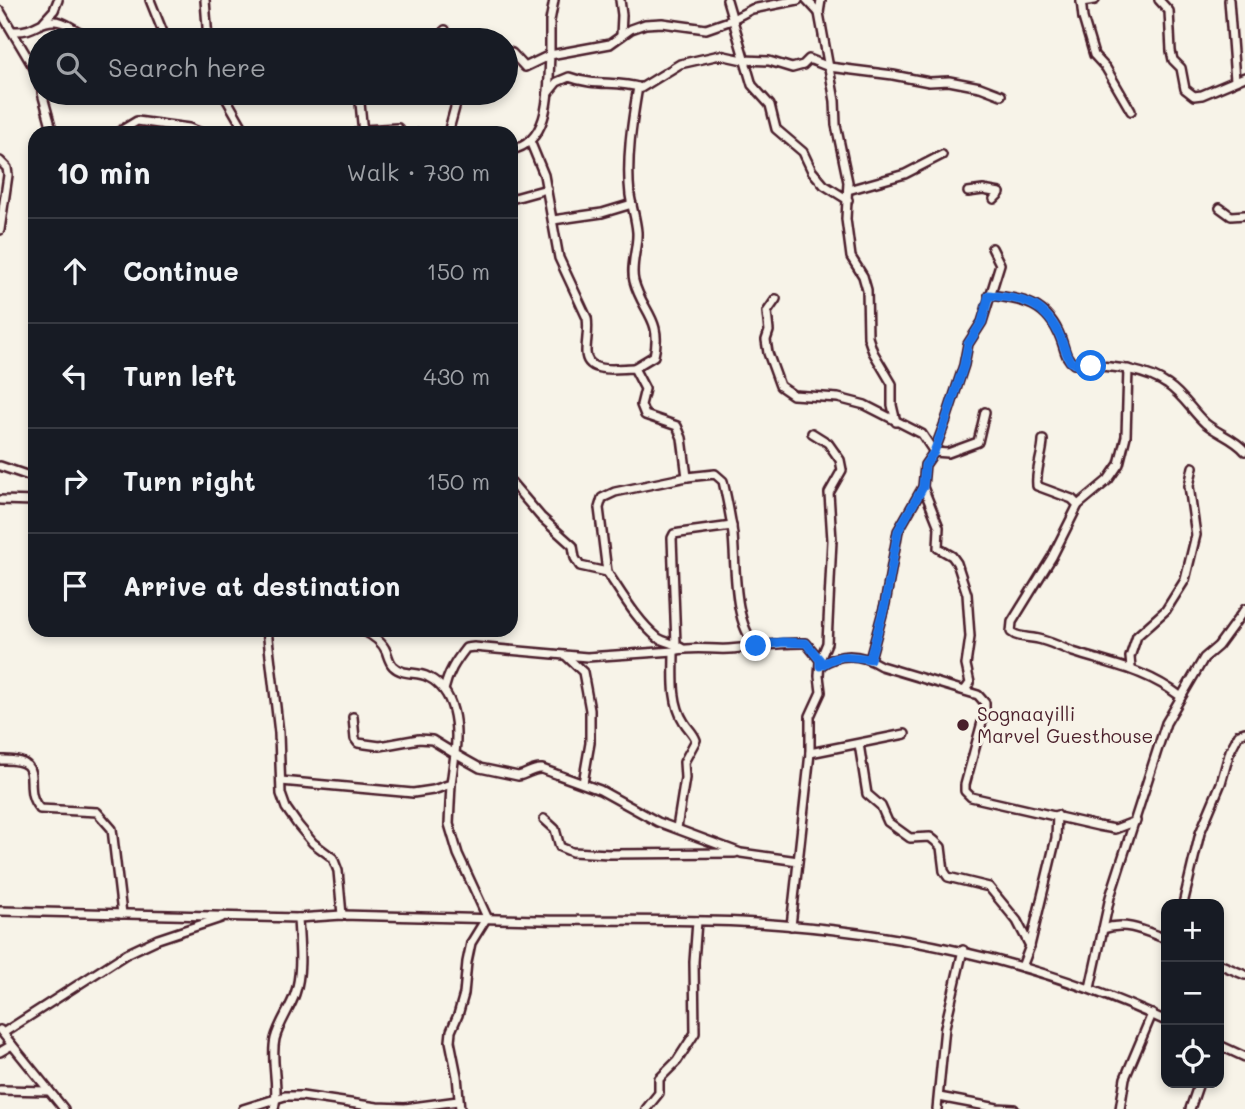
<!DOCTYPE html>
<html lang="en">
<head>
<meta charset="utf-8">
<style>
	:root { --surface:#171b24; --page:#20242c; --text:#f1f3f6; --muted:#9ea1a6; --line:#363941 }
	body { margin:0; font-family:Mali,sans-serif; background:var(--page); color:var(--text) }
	.controls { position:absolute; right:21px; bottom:21px; display:grid; overflow:hidden; border-radius:14px; box-shadow:0 4px 10px #0003 }
	.controls button { width:63px; height:63px; display:grid; place-items:center; padding:0; border:0; border-bottom:2px solid var(--line); background:var(--surface); color:var(--text); font:35px sans-serif }
	.stop { position:absolute; width:21px; height:21px; margin:-16px; border:5px solid #1a73e8; border-radius:50%; background:#fff }
	.stop.end { background:#1a73e8; border-color:#fff; box-shadow:0 2px 7px #0008 }
	.list { margin:0; padding:0; list-style:none }
	h2 { display:flex; justify-content:space-between; align-items:center; height:91px; margin:0; padding:0 28px; font-size:30px }
	h2 small { font-size:23px; font-weight:400; color:var(--muted) }
	.list li { display:grid; grid-template-columns:46px 1fr auto; gap:21px; align-items:center; box-sizing:border-box; height:105px; padding:0 28px; border-top:2px solid var(--line) }
	.list b { display:block; font-size:26px; white-space:nowrap }
	.list em { font-size:23px; font-style:normal; color:var(--muted) }
	.icon { flex:none; width:38px; height:38px; fill:none; stroke:currentColor; stroke-width:2; stroke-linecap:round; stroke-linejoin:round }
	.map { position:relative; flex:none; width:1245px; height:1109px; overflow:hidden }
	.search { position:absolute; background:var(--surface); box-shadow:0 4px 10px #0003; left:28px; top:28px; width:490px; height:77px; display:flex; align-items:center; gap:18px; box-sizing:border-box; padding:0 24px; border-radius:38px; color:var(--muted); font-size:26px }
	.panel { position:absolute; background:var(--surface); box-shadow:0 4px 10px #0003; left:28px; top:126px; width:490px; height:511px; border-radius:21px }
	.map>svg:first-child { display:block }
</style>
</head>
<body>
<div class="map">
<svg width="1245" height="1109" viewBox="0 0 1245 1109">
	<rect width="100%" height="100%" fill="#f7f3e8"/>
	<filter id="ink" filterUnits="userSpaceOnUse"><feTurbulence type="fractalNoise" baseFrequency=".0143" numOctaves="2"/><feDisplacementMap in="SourceGraphic" scale="14" xChannelSelector="R" yChannelSelector="G"/><feConvolveMatrix kernelMatrix="1 2 1 2 8 2 1 2 1" color-interpolation-filters="sRGB"/></filter>
	<g filter="url(#ink)">
		<g fill="none" stroke-linecap="round" stroke-linejoin="round">
			<defs>
				<g id="minor">
					<path d="M150 0 166 40"/>
					<path d="M205 0 208 40"/>
					<path d="M620 0 622 15 621 36"/>
					<path d="M727 0 752 85 770 105 776 129 803 152 812 171 824 185 848 200"/>
					<path d="M807 0 819 13"/>
					<path d="M821 0 819 13 835 101 836 125 848 182 846 219 851 257 863 276 867 290 868 337 873 352 892 384V405L896 422"/>
					<path d="M1081 0 1083 18 1094 55 1106 68 1131 111"/>
					<path d="M1159 0 1169 11 1171 51 1173 60 1181 68 1185 89 1194 96 1202 95 1245 77"/>
					<path d="M1229 0 1235 80"/>
					<path d="M1081 2 1095 0"/>
					<path d="M0 11 35 70 40 87"/>
					<path d="M44 21 54 10 58 0"/>
					<path d="M445 30 446 40"/>
					<path d="M14 31C36 32 38 20 55 21 67 21 75 32 85 34 100 38 115 37 130 40"/>
					<path d="M506 51 512 53 525 67 550 55V21L554 0"/>
					<path d="M42 93 53 133"/>
					<path d="M223 93 246 133"/>
					<path d="M359 93 363 133"/>
					<path d="M548 93 557 82 569 77C596 87 617 80 641 88L680 64 720 55 743 60 769 61 792 68 803 65 809 59 829 67 893 75 929 82 949 81 980 87 1001 95"/>
					<path d="M117 133 137 121 189 128 202 133"/>
					<path d="M356 133 363 130 398 128 402 133"/>
					<path d="M420 133H448L459 93"/>
					<path d="M530 141 544 175 559 258 587 318C589 330 586 340 586 352 586 375 618 368 634 368L645 389 641 405 645 415 677 426 682 438 687 477"/>
					<path d="M511 150C552 142 548 87 550 55L610 44 631 29 645 24 662 23 706 29 729 21 752 9 798 0"/>
					<path d="M0 161 7 168 8 175 0 230"/>
					<path d="M848 190 905 174 942 155"/>
					<path d="M968 192 983 190 1000 193 994 199"/>
					<path d="M511 199 547 189"/>
					<path d="M1220 208 1231 216 1245 215"/>
					<path d="M553 220 602 213 632 204"/>
					<path d="M989 295C1023 299 1048 303 1061 339 1065 349 1065 358 1074 364 1105 367 1141 366 1168 385 1183 395 1192 411 1205 423 1218 434 1234 438 1245 451"/>
					<path d="M776 299 767 312 769 331 766 340 768 353 780 386 793 395 838 398 865 405 922 434 934 452 948 453 978 442 985 412"/>
					<path d="M634 368 654 356C663 319 642 312 634 281 630 266 638 247 637 232 636 219 632 208 630 195 626 160 632 122 638 87"/>
					<path d="M1128 369 1126 436 1119 464 1108 480 1078 505 1052 557 1012 622 1011 632C1019 639 1032 636 1042 640 1053 643 1063 648 1073 652 1113 665 1146 670 1180 696"/>
					<path d="M1043 440C1043 455 1035 470 1037 486L1072 499 1078 505"/>
					<path d="M0 466 35 478"/>
					<path d="M511 482 541 517 573 546 575 558 580 566 607 572C622 594 637 621 658 638 666 643 675 643 683 649"/>
					<path d="M923 487 939 527 938 548 952 556 957 563 967 594 970 637 966 665 970 683 965 690"/>
					<path d="M0 500 35 501"/>
					<path d="M607 572 599 508 602 498 615 492 687 477 715 474 723 481C727 499 731 517 733 535 736 568 733 621 756 646"/>
					<path d="M267 630 279 733 281 794 286 808 298 825 313 843 333 858 338 871 342 915"/>
					<path d="M362 630C372 635 382 641 386 651 388 656 389 662 393 666 403 676 417 671 428 677 456 691 458 727 455 754L480 768 518 776C527 775 532 768 542 769L600 790 658 822 741 853 798 861"/>
					<path d="M676 644 672 538 674 534 680 533 732 526"/>
					<path d="M674 651C674 674 671 702 684 722 688 729 693 732 696 740L684 762 685 778 677 828"/>
					<path d="M566 656 583 672 590 710V743L583 783"/>
					<path d="M870 659 885 604 898 531 923 487 925 465 934 452 946 420 964 365 968 344 982 322 1000 264 992 248"/>
					<path d="M820 666C840 652 860 653 881 666L978 695 985 703V711L965 785V791L971 797 1098 826 1115 829 1136 821"/>
					<path d="M1131 668 1130 657 1137 636 1166 610 1185 580 1196 535 1189 486 1193 467"/>
					<path d="M444 690C448 673 455 662 466 648L474 647 587 657 674 651C691 646 711 650 729 649 756 647 780 642 806 643L820 660"/>
					<path d="M859 744 867 794 881 806 888 822 910 838 930 837 935 841 941 847 944 871 948 877 989 887 1017 921 1030 946"/>
					<path d="M810 753 905 734"/>
					<path d="M0 760C51 758 18 786 40 809L97 812 112 829 122 914"/>
					<path d="M281 781 413 793 433 790 451 784 455 754 432 740 419 739 380 746 358 743 355 739 353 717"/>
					<path d="M451 784 449 824 458 854 487 917 471 943 467 962 464 994 458 1015 451 1031 450 1041 457 1076 460 1109"/>
					<path d="M544 819 555 829 560 847 572 852 609 854 735 853"/>
					<path d="M1183 904 1200 833 1221 783 1230 751 1239 734 1245 732"/>
					<path d="M0 911 298 918 342 915C408 917 473 918 539 920 606 921 673 919 740 922 889 930 1031 958 1166 1021"/>
					<path d="M791 926 810 753V716L821 692 819 676 820 660 827 643 832 540 829 493 842 470 840 460 828 443 812 433"/>
					<path d="M1103 929C1126 921 1145 931 1166 939"/>
					<path d="M1219 964 1245 975"/>
					<path d="M1022 967 1030 946 1056 838 1057 815"/>
					<path d="M1090 988 1110 897 1166 723 1204 658 1218 646 1245 609"/>
					<path d="M0 1030 64 1109"/>
					<path d="M3 1033 126 954 158 939 221 918"/>
					<path d="M1219 1045 1245 1057"/>
					<path d="M0 1052 12 1045"/>
					<path d="M0 1090 49 1091"/>
					<path d="M939 1097 997 1108 1014 1109"/>
					<path d="M243 1109 285 1096H302L377 1107 405 1108 458 1101"/>
					<path d="M274 1109C280 1085 270 1062 275 1039 279 1023 290 1009 295 994 303 971 299 942 298 918"/>
					<path d="M646 1109 659 1093V1079L677 1061 695 1033 694 962 697 921"/>
					<path d="M937 1109 945 1027 963 950"/>
					<path d="M1120 1109 1125 1078 1152 1014"/>
					<path d="M1190 1109 1199 1083"/>
				</g>
			</defs>
			<!-- minor casing -->
			<use href="#minor" stroke="#4a1f2b" stroke-width="12"/>
			<!-- minor -->
			<use href="#minor" stroke="#f7f3e8" stroke-width="7"/>
		</g>
	</g>
	<g fill="none" stroke-linecap="round" stroke-linejoin="round" filter="url(#ink)">
		<!-- route -->
		<path stroke="#1a73e8" stroke-width="9" d="M756 646 782 642 806 643 820 660V666C839 653 848 656 870 659L885 604 898 531 923 487 925 465 934 452 946 420 964 365 968 344 982 322 989 295C1022 299 1043 301 1059 334 1063 343 1065 352 1070 361L1074 364 1091 366"/>
	</g>
	<!-- markers -->
	<circle fill="#4a1f2b" stroke="#f7f3e8" stroke-width="2.5" cx="963" cy="725" r="7"/>
	<g text-anchor="middle" stroke-width="6" stroke-linejoin="round" paint-order="stroke">
		<!-- poi labels -->
		<g font-size="19" fill="#4a1f2b" stroke="#f7f3e8" text-anchor="start">
			<text x="977" y="721">Sognaayilli<tspan x="977" dy="22">Marvel Guesthouse</tspan></text>
		</g>
	</g>
</svg>
<div class="controls">
<button>+</button>
<button>−</button>
<button><svg class="icon" aria-label="locate" viewBox="0 0 24 24"><circle cx="12" cy="12" r="6"/><path d="M12 2v4M12 18v4M2 12h4M18 12h4"/></svg></button>
</div>
<div class="stop" style="left:1091px;top:366px"></div>
<div class="stop end" style="left:756px;top:646px"></div>
<div class="search"><svg class="icon" aria-label="search" viewBox="0 0 24 24"><circle cx="10" cy="10" r="6"/><path d="M15 15l6 6"/></svg>Search here</div>
<section class="panel">
<h2>10 min<small>Walk · 730 m</small></h2>
<ul class="list">
<li><svg class="icon" aria-label="ahead" viewBox="0 0 24 24"><path d="M12 20V5M6 11l6-6 6 6"/></svg><div><b>Continue</b></div><em>150 m</em></li>
<li><svg class="icon" aria-label="left" viewBox="0 0 24 24"><path d="M17 20v-9H6M10 6l-5 5 5 5"/></svg><div><b>Turn left</b></div><em>430 m</em></li>
<li><svg class="icon" aria-label="right" viewBox="0 0 24 24"><path d="M7 20v-9h11M14 6l5 5-5 5"/></svg><div><b>Turn right</b></div><em>150 m</em></li>
<li><svg class="icon" aria-label="arrive" viewBox="0 0 24 24"><path d="M6 21V4h12l-3 4 3 4H6"/></svg><div><b>Arrive at destination</b></div></li>
</ul>
</section>
</div>
</body>
</html>
